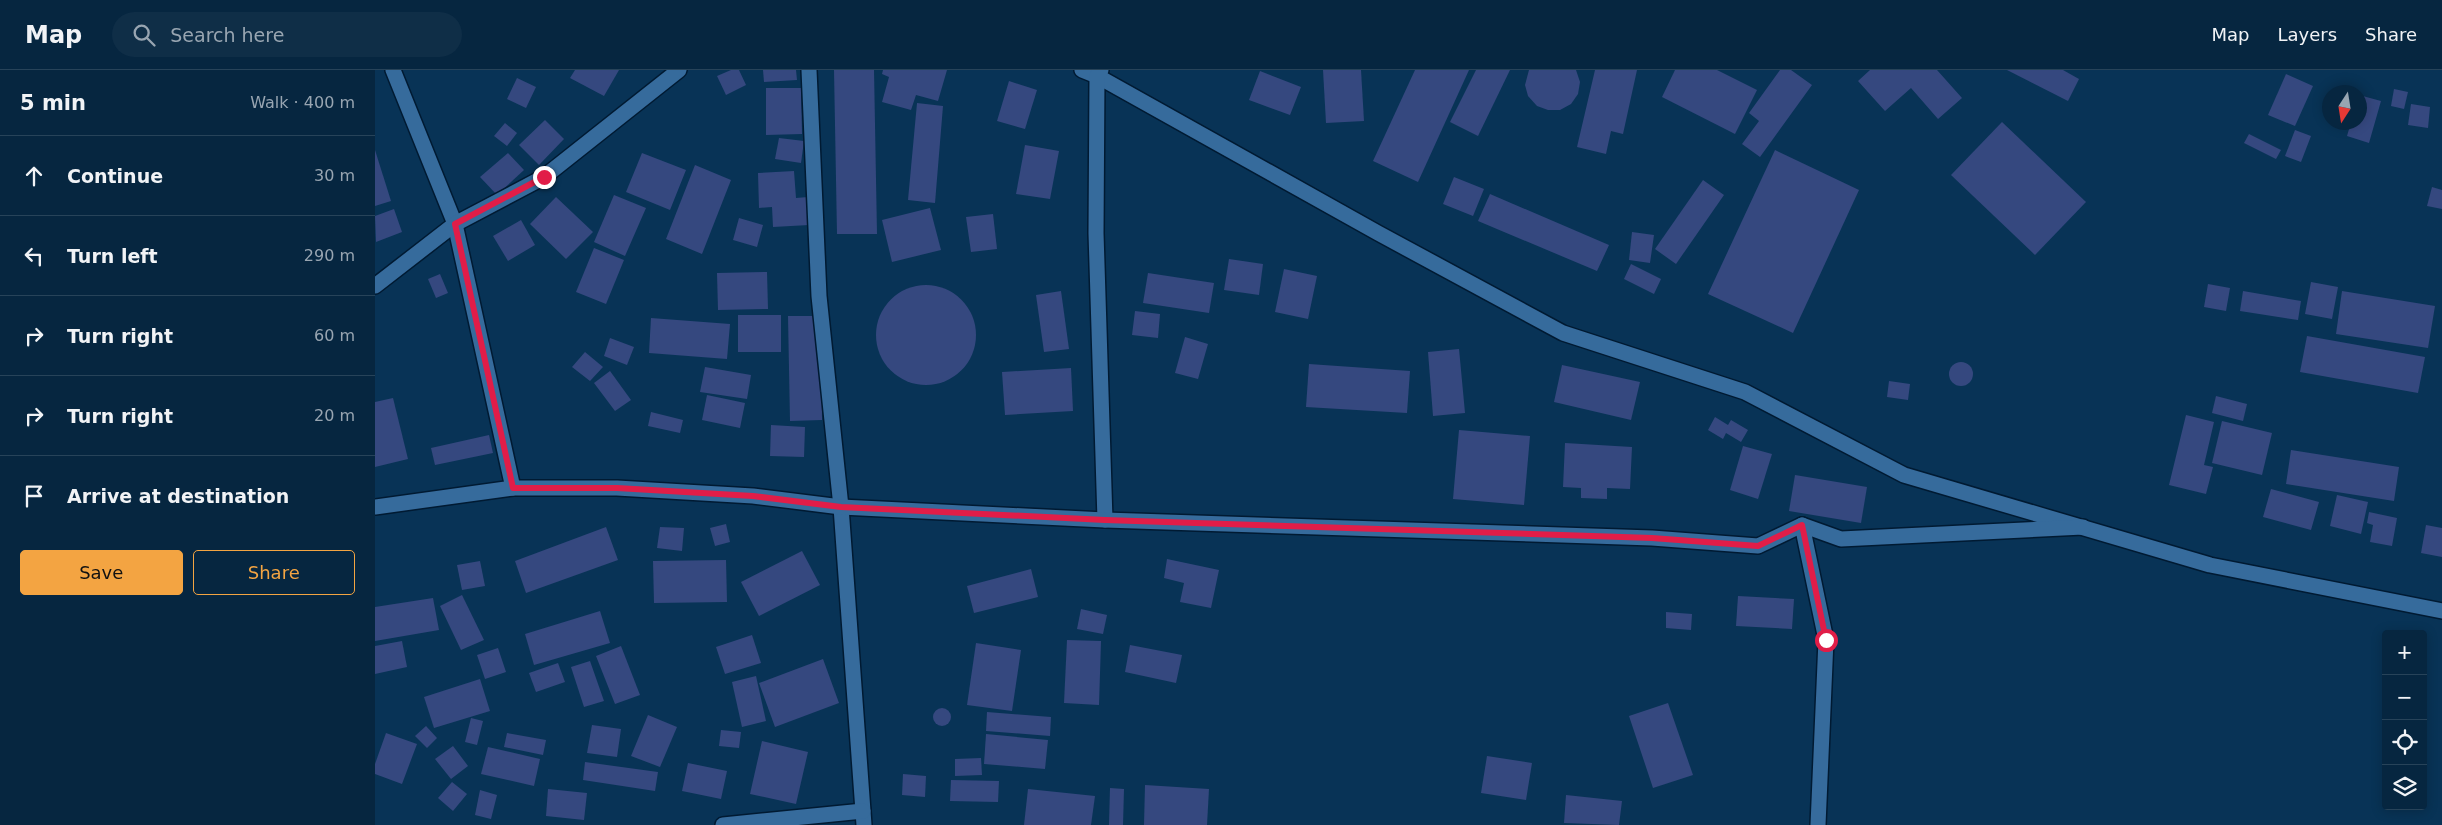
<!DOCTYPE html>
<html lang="en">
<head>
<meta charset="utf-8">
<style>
	:root { --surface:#062640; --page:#0f2e47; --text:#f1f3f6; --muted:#98a5b1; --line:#274359; --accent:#f3a442 }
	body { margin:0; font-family:"DejaVu Sans",sans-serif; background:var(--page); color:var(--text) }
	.controls { position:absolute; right:15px; bottom:15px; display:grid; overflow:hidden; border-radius:5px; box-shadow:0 2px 12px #0003 }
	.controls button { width:45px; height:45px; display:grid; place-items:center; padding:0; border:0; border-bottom:1px solid var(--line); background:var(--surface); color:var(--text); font:25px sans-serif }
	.compass { position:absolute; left:1947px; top:15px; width:45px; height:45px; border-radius:50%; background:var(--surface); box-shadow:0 2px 12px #0003; rotate:192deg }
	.stop { position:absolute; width:15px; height:15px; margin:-11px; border:4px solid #e11d48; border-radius:50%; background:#fff }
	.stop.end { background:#e11d48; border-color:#fff; box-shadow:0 1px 5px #0008 }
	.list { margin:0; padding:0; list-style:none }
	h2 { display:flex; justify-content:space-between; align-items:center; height:65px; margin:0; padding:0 20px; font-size:21px }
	h2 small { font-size:16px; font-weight:400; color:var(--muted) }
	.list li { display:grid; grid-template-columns:32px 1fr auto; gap:15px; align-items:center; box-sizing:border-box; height:80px; padding:0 20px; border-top:1px solid var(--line) }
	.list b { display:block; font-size:19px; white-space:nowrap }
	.list em { font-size:16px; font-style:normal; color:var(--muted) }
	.actions { display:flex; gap:10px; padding:15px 20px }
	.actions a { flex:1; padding:11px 0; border:1px solid var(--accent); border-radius:5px; text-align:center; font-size:18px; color:var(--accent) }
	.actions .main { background:var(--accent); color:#111 }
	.icon { flex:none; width:28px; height:28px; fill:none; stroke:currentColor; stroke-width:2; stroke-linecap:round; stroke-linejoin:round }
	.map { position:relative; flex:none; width:2067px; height:755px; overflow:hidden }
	header { display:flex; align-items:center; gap:30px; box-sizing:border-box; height:70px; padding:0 25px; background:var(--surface); border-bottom:1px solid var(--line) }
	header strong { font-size:24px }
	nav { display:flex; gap:28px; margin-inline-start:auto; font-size:18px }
	.search { width:350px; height:45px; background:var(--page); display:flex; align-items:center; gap:12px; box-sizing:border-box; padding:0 18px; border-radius:28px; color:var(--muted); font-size:19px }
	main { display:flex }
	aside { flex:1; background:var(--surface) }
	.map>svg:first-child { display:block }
</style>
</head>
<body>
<header>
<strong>Map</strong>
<div class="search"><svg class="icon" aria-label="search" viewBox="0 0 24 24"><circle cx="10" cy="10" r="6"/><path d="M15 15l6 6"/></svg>Search here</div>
<nav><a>Map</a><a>Layers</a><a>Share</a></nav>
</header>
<main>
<aside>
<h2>5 min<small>Walk · 400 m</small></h2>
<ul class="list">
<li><svg class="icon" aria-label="ahead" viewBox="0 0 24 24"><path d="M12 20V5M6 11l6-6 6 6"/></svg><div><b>Continue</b></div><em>30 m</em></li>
<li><svg class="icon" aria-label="left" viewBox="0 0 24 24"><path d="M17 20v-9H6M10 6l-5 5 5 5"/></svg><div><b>Turn left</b></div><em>290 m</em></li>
<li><svg class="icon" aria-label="right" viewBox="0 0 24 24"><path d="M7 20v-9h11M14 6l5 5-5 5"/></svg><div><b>Turn right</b></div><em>60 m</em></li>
<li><svg class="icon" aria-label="right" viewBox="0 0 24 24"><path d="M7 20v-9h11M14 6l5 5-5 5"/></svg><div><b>Turn right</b></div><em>20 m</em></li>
<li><svg class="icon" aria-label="arrive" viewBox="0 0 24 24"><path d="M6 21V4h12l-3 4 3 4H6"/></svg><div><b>Arrive at destination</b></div></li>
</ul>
<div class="actions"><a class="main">Save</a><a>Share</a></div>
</aside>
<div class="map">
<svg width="2067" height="755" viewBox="0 0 2067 755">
	<rect width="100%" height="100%" fill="#083356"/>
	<!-- building -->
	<g fill="#35487f">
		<path d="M200 0H244L229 26 195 8Z"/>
		<path d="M356 0H364L371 15 351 25 342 6Z"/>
		<path d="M388 0H421L422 10 389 12Z"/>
		<path d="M459 0H499L502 164H462Z"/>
		<path d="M508 0H572L563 31 541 25 536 40 507 32 514 7 507 4Z"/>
		<path d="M948 0H986L989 51 951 53Z"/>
		<path d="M1040 0H1094L1043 112 998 91Z"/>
		<path d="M1101 0H1135L1103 66 1075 52Z"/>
		<path d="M1154 0H1201L1205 12 1203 24 1196 34 1185 40H1173L1162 36 1153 26 1150 15Z"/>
		<path d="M1220 0H1262L1248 64 1236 61 1231 84 1202 77Z"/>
		<path d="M1300 0H1342L1382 20 1360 64 1287 27Z"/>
		<path d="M1405 0H1416L1437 15 1385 87 1367 74 1384 51 1374 43Z"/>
		<path d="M1495 0H1562L1587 28 1563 49 1536 18 1510 41 1483 11Z"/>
		<path d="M1632 0H1688L1704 9 1693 31Z"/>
		<path d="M885 1 926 17 915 45 874 30Z"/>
		<path d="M1911 4 1938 16 1920 56 1893 45Z"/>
		<path d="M142 8 161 17 151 38 132 29Z"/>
		<path d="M634 11 662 20 650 59 622 51Z"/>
		<path d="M391 18H426L427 64 391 65Z"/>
		<path d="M2019 19 2033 22 2029 39 2016 36Z"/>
		<path d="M1984 25 2006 31 1994 73 1972 66 1976 52H1984Z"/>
		<path d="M542 33 568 36 560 133 533 130Z"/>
		<path d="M2036 34 2055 37 2053 58 2033 55Z"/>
		<path d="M170 50 189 69 164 95 144 75Z"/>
		<path d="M1627 52 1711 132 1660 185 1576 105Z"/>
		<path d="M130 53 142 63 132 76 119 66Z"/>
		<path d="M1920 60 1936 66 1926 92 1910 86Z"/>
		<path d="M1874 64 1906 80 1901 89 1869 73Z"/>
		<path d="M404 68 429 71 426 93 400 89Z"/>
		<path d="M650 75 684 81 675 129 641 124Z"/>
		<path d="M0 80 16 131 0 136Z"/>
		<path d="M1400 80 1484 120 1418 263 1333 224Z"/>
		<path d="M133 83 149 100 122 125 105 107Z"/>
		<path d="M267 83 311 100 295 140 251 122Z"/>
		<path d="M320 95 356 110 327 184 291 169Z"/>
		<path d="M419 101 421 128 433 127 434 155 398 157 397 137 384 138 383 103Z"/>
		<path d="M1079 107 1109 119 1098 146 1068 134Z"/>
		<path d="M1328 110 1349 125 1301 194 1280 179Z"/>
		<path d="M2057 117 2067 120V139L2052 136Z"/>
		<path d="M1115 124 1234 175 1222 201 1103 151Z"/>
		<path d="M239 125 271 138 250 186 219 172Z"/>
		<path d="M181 127 218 162 191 189 155 154Z"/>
		<path d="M555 138 566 180 517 192 507 150Z"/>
		<path d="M19 139 27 162 1 172 0 146Z"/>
		<path d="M618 144 622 179 596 182 591 147Z"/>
		<path d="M364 148 388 155 382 177 358 170Z"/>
		<path d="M146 150 160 175 133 191 118 166Z"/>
		<path d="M1257 162 1279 165 1275 193 1254 190Z"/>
		<path d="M219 178 249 190 231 234 201 222Z"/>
		<path d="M854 189 888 194 884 225 849 220Z"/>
		<path d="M1256 194 1286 209 1279 224 1249 209Z"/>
		<path d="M909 199 942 206 933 249 900 242Z"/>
		<path d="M392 202 393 239 343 240 342 203Z"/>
		<path d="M773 203 839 213 834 243 768 233Z"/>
		<path d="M65 204 73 223 61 228 53 209Z"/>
		<path d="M1936 212 1963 217 1957 249 1930 244Z"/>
		<path d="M1833 214 1855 218 1851 241 1829 237Z"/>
		<circle cx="551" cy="265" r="50"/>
		<path d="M686 221 694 279 669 282 661 225Z"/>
		<path d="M1868 221 1926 231 1923 250 1865 241Z"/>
		<path d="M1967 221 2060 236 2053 278 1961 264Z"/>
		<path d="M760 241 785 244 783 268 757 265Z"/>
		<rect x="363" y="245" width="43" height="37"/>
		<path d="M413 246H446L447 350 415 351Z"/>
		<path d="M276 248 355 254 352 289 274 283Z"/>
		<path d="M1932 266 2050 287 2043 323 1925 302Z"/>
		<path d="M810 267 833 274 823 309 800 303Z"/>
		<path d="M235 268 259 277 252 295 229 286Z"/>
		<path d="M1084 279 1090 343 1058 346 1053 282Z"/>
		<path d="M210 282 228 297 215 311 197 297Z"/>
		<circle cx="1586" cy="304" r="12"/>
		<path d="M934 294 1035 301 1032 343 931 337Z"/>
		<path d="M1187 295 1265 312 1256 350 1179 332Z"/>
		<path d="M330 297 376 305 372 329 325 322Z"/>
		<path d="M696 298 698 341 630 345 627 302Z"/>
		<path d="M235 301 256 330 240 341 219 313Z"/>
		<path d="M1514 311 1535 314 1533 330 1512 327Z"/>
		<path d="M332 325 370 333 365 358 327 350Z"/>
		<path d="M1841 326 1872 334 1868 351 1837 343Z"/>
		<path d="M18 328 33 389 0 397V332Z"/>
		<path d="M276 342 308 350 305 363 273 356Z"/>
		<path d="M1811 345 1839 352 1829 395 1838 397 1831 424 1794 415Z"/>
		<path d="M1340 347 1353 355 1356 350 1373 360 1366 372 1351 363 1348 369 1333 360Z"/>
		<path d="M1847 351 1897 363 1887 405 1837 393Z"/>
		<path d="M396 355 430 357 429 387 395 386Z"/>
		<path d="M1084 360 1155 366 1149 435 1078 429Z"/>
		<path d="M114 365 118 383 60 395 56 378Z"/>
		<path d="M1190 373 1257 377 1255 419 1232 418V429L1206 428V418L1188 417Z"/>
		<path d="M1368 376 1397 384 1383 429 1355 420Z"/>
		<path d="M1916 380 2024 397 2019 431 1911 414Z"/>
		<path d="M1420 405 1492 417 1486 453 1414 441Z"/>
		<path d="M1896 419 1944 432 1936 460 1888 447Z"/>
		<path d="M1962 425 1993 432 1986 464 1955 456Z"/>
		<path d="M1994 442 2022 448 2017 476 1995 472 1998 455 1992 453Z"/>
		<path d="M351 454 355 472 340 476 335 458Z"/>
		<path d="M2051 455 2067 458V487L2046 483Z"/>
		<path d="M231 457 243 490 151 523 140 491Z"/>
		<path d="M285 457 309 458 307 481 282 478Z"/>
		<path d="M427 481 445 515 384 546 366 512Z"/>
		<path d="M792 489 844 500 836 538 805 532 809 513 789 508Z"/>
		<path d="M351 490 352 532 279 533 278 491Z"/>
		<path d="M105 491 110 516 87 520 82 495Z"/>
		<path d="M656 499 663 527 599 543 592 516Z"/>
		<path d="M87 525 109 570 86 580 65 536Z"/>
		<path d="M1363 526 1419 529 1417 559 1361 556Z"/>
		<path d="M58 528 64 560 0 571V537Z"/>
		<path d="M706 539 732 545 728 564 702 559Z"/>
		<path d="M225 541 235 573 159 595 150 564Z"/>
		<path d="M1291 542 1317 544 1316 560 1291 558Z"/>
		<path d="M377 565 386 593 350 604 341 577Z"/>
		<path d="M692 570 726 571 724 635 689 633Z"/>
		<path d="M27 571 32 597 0 604V576Z"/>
		<path d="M601 573 646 580 637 641 592 635Z"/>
		<path d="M755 575 807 585 801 613 750 602Z"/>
		<path d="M246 576 265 625 240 634 221 586Z"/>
		<path d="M123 578 131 602 110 609 102 585Z"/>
		<path d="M448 589 464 633 400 657 384 613Z"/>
		<path d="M215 591 229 631 209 637 196 597Z"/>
		<path d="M183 593 190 612 161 622 154 603Z"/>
		<path d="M381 606 391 651 367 657 357 612Z"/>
		<path d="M105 609 115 641 59 658 49 627Z"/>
		<path d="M1293 633 1318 705 1278 718 1254 646Z"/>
		<circle cx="567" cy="647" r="9"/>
		<path d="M612 642 676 647 675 666 611 661Z"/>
		<path d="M273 645 302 657 285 697 256 686Z"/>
		<path d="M96 648 108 651 102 675 90 672Z"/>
		<path d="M217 655 246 659 242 687 212 683Z"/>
		<path d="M51 656 62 668 52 678 40 666Z"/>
		<path d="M346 660 366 662 364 678 344 676Z"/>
		<path d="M11 663 42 674 27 714 0 704V694Z"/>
		<path d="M132 663 171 670 168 685 129 677Z"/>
		<path d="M611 664 673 670 670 699 609 694Z"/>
		<path d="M387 671 433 682 421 734 375 724Z"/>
		<path d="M78 676 93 696 76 709 60 689Z"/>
		<path d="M113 677 165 689 159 716 106 704Z"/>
		<path d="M1112 686 1157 693 1151 730 1106 723Z"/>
		<path d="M606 688 607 705 580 706V689Z"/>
		<path d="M210 692 283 702 280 721 208 710Z"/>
		<path d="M313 693 352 701 346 729 307 721Z"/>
		<path d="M528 704 551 706 550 727 527 725Z"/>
		<path d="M576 710 624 711 623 732 575 731Z"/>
		<path d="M77 712 92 724 78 741 63 728Z"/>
		<path d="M770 715 834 719 832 755H769Z"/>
		<path d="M735 718 749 719 748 755H734Z"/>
		<path d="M173 719 212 723 209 750 171 746Z"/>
		<path d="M653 719 720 726 716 755H649Z"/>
		<path d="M105 720 122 725 116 749 100 745Z"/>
		<path d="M1191 725 1247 731 1244 755 1189 753Z"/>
	</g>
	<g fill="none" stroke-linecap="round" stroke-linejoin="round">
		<defs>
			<g id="minor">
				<path d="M18 0 80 154 138 418"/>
				<path d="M434 0 444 226 466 437 489 755"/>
				<path d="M707 0 722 6 1003 163 1188 263 1370 322 1529 405 1835 495 2067 541"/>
				<path d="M726 0 722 6 721 163 730 450"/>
				<path d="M0 216 80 154 169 107 304 0"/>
				<path d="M0 437 138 418H242L378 426 466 437 730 450 1277 468 1383 476 1427 455 1466 469 1708 457"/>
				<path d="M1427 455 1451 570 1443 755"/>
				<path d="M348 755 488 741"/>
			</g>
		</defs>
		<!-- minor casing -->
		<use href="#minor" stroke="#001a32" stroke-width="18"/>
		<!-- minor -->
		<use href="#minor" stroke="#366b9c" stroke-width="15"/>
	</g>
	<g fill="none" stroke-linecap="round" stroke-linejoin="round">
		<!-- route -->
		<path stroke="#e11d48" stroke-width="6" d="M169 107 80 154 138 418H242L378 426 466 437 730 450 1277 468 1383 476 1427 455 1451 570"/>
	</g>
</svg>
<div class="controls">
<button>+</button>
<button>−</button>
<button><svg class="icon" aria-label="locate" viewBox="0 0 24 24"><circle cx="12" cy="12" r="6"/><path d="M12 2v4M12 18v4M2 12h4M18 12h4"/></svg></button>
<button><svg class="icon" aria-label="layers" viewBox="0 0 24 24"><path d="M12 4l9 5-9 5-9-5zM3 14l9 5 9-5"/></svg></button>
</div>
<svg class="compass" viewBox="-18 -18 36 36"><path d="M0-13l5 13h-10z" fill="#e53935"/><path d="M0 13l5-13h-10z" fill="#98a5b1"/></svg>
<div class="stop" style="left:1451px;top:570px"></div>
<div class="stop end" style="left:169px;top:107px"></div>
</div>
</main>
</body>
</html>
